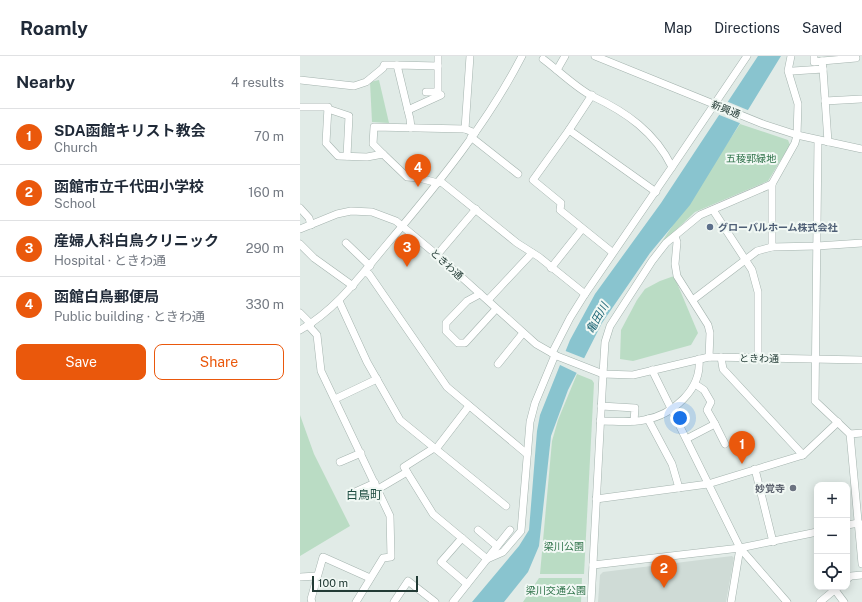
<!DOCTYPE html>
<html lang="en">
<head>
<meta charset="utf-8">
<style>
	:root { --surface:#fff; --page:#f6f6f7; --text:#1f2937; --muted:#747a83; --line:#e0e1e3; --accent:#ea580c }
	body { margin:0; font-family:"Public Sans","Noto Sans JP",sans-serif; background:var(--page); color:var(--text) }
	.controls { position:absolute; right:12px; bottom:12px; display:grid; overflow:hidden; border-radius:8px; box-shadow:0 2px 10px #0003 }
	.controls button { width:36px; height:36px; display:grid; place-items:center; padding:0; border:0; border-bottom:1px solid var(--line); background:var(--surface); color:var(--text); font:20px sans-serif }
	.scale { position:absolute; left:12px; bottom:10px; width:106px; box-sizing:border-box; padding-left:4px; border:2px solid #223b35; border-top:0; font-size:11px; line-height:14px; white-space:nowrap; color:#223b35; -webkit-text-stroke:3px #f1f8f4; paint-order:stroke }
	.you { position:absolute; left:380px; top:362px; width:14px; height:14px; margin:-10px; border:3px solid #fff; border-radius:50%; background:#1a73e8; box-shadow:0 0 0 6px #1a73e833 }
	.badge { display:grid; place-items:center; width:26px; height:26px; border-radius:50%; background:var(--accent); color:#fff; font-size:13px; font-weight:700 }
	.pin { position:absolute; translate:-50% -33px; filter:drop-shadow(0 1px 2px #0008) }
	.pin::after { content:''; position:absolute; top:21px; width:14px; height:12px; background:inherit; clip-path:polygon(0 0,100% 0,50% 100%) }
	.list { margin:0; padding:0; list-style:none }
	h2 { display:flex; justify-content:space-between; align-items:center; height:52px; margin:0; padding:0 16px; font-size:17px }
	h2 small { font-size:13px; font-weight:400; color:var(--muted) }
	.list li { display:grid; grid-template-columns:26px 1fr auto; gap:12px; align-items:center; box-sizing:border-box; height:56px; padding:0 16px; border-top:1px solid var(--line) }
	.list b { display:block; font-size:15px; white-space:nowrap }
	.list p { margin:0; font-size:13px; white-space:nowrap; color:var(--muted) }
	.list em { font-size:13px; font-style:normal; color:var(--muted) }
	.actions { display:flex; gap:8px; padding:12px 16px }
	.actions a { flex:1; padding:9px 0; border:1px solid var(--accent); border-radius:8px; text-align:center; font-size:14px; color:var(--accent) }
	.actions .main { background:var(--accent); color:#fff }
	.icon { flex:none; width:22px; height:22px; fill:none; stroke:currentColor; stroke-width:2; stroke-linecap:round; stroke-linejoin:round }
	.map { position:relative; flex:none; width:562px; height:546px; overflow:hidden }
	header { display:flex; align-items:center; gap:24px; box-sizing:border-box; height:56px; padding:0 20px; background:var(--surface); border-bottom:1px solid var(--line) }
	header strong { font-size:19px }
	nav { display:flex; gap:22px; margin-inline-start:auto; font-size:14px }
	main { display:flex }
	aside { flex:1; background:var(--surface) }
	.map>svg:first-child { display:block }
</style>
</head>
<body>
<header>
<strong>Roamly</strong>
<nav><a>Map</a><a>Directions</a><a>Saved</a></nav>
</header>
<main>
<aside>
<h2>Nearby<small>4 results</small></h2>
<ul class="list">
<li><span class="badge">1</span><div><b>SDA函館キリスト教会</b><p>Church</p></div><em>70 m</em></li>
<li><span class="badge">2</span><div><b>函館市立千代田小学校</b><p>School</p></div><em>160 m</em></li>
<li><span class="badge">3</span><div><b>産婦人科白鳥クリニック</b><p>Hospital · ときわ通</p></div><em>290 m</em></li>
<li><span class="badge">4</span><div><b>函館白鳥郵便局</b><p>Public building · ときわ通</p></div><em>330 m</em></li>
</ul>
<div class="actions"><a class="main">Save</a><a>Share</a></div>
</aside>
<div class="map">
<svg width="562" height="546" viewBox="0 0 562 546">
	<rect width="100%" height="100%" fill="#e1ebe7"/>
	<!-- built -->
	<path fill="#cfdbd6" d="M432 500 434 502 426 546H298L300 519 303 516Z"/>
	<!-- green -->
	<g fill="#badcc4">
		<path d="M79 24 89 67 72 66 70 26Z"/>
		<path d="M440 68 488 84 490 89 468 125 395 156 359 190Z"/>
		<path d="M374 220 398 277 391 289 333 305 320 303 321 274 337 244 345 233 360 225Z"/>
		<path d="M277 318 292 324 294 327 284 518H240L252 385 258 364Z"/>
		<path d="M0 359 14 398 50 470 0 500Z"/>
		<path d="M239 522H282L281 546H223Z"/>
	</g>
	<!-- water -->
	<path fill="#89c4cf" d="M458 0H481L390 149 350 197 302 267 268 334 251 380 239 490 228 516 204 546H172L219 490 229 474 237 375 240 359 270 284 295 238 361 147Z"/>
	<!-- pier -->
	<g fill="#e1ebe7">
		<path d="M426 45 450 55 442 68 417 58Z"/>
		<path d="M263 294 286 303 279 318 258 308Z"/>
	</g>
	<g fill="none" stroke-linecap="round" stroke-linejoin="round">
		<defs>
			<g id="minor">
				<path d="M295 0 463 68 497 79 562 93"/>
				<path d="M514 0V6L522 5"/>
				<path d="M523 13 522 5 556 2"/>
				<path d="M257 14 265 0"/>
				<path d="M493 15 523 13 528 86"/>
				<path d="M0 24 54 30 66 26 83 12 84 9H97"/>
				<path d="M126 36H138V0"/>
				<path d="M525 45 561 43"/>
				<path d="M0 51H28L26 87 38 100 67 101 83 98 107 121 119 122 138 127"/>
				<path d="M28 53 49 60 47 100"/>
				<path d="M108 54 141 39"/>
				<path d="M111 72 110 63 97 9 138 10"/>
				<path d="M165 73 170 0"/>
				<path d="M269 74 292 39"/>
				<path d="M171 81 218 118"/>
				<path d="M518 84 515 345 550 378 562 508"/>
				<path d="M83 98 73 88 74 71 165 73 175 77"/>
				<path d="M372 111 447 0"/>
				<path d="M140 125 217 187 239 201 285 238 372 111C355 76 326 56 292 40 276 32 258 14 243 3"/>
				<path d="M472 128V191"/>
				<path d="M0 152 9 162 11 169"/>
				<path d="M413 154 452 214 458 236V302"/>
				<path d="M0 173 37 158 51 155 72 156 96 165 137 199 236 288 257 300 303 318 333 319 409 301 562 304"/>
				<path d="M375 180 377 186 375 208 377 220 408 269 410 277 409 301"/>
				<path d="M46 187 70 210"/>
				<path d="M0 188 14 202 53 230"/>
				<path d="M312 196 260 154 261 147 233 124 269 74 356 136"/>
				<path d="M137 199 176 153"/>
				<path d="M251 212 282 173"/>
				<path d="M65 216 69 218 147 331 227 398"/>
				<path d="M180 238 167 245 146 267V275L158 287H165L196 253"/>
				<path d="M394 243 457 195 472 191 517 190 562 187"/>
				<path d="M188 244 232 197"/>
				<path d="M39 245 67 306 100 364 206 450"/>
				<path d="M0 257 11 268"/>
				<path d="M8 269 17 279 21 315 90 460 91 501 83 502 56 546"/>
				<path d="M0 274C37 253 61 219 88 187 137 129 187 68 222 0"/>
				<path d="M252 297 270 262 285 238"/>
				<path d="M421 301 423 313 503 399"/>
				<path d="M198 308 223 277"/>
				<path d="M352 314 440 492 487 546"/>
				<path d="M35 343 77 323"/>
				<path d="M301 350 335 352 334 365"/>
				<path d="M348 363 372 408 379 432"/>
				<path d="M300 365C315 365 330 367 344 364 373 359 402 333 399 303"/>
				<path d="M415 368 425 388"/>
				<path d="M550 378 562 377"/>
				<path d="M390 381 415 368 407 354 411 346 404 334 395 328"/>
				<path d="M136 393 169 350"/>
				<path d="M40 406 61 397"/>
				<path d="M455 413 473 486"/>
				<path d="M107 416 133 458 187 503 203 496 221 475 230 366 235 347 255 299"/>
				<path d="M78 433 107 416 104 411 134 392"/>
				<path d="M53 437 75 427"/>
				<path d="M296 443 408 428 503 399 538 366"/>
				<path d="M547 469 559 467"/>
				<path d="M178 474 197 490"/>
				<path d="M162 482 141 506 167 528"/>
				<path d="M293 509 440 492 517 476"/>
				<path d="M0 521 17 520"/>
				<path d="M547 523 551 520 562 519"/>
				<path d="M535 534 544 546"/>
				<path d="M12 546 11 543 23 501 70 522"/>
				<path d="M94 546 108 525 135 546"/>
				<path d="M153 546 210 474"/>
				<path d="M291 546 303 318 305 286 310 270 352 205 366 187 400 159 472 128 495 87 497 79 498 48 488 15 491 0"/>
				<path d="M431 546 440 492"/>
				<path d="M520 546 538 531"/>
			</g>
		</defs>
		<!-- minor casing -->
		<use href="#minor" stroke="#a4b3ae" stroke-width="8"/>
		<!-- minor -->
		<use href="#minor" stroke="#fff" stroke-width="7"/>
	</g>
	<!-- markers -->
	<circle fill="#5c6f8a" stroke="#f1f8f4" stroke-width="1.5" cx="410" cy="171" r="4"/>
	<circle fill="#6b7280" stroke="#f1f8f4" stroke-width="1.5" cx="493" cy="432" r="4"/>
	<g text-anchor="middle" stroke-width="4" stroke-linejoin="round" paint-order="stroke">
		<!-- street labels -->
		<g font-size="10" fill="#223b35" stroke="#f1f8f4">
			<text transform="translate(426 53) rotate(22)" y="4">新興通</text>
			<text transform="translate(147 208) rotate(42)" y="4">ときわ通</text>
			<text transform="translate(459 302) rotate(1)" y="4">ときわ通</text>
		</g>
		<!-- park labels -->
		<g font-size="10" fill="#2d7148" stroke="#f1f8f4">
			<text x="451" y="106">五稜郭緑地</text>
			<text x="264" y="494">梁川公園</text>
			<text x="256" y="538">梁川交通公園</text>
		</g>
		<!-- service labels -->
		<g font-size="10" font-weight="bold" fill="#4e5e75" stroke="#f1f8f4" text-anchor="start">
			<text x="418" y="175">グローバルホーム株式会社</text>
		</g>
		<!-- worship labels -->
		<g font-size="10" font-weight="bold" fill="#5b616d" stroke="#f1f8f4" text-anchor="end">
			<text x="485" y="436">妙覚寺</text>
		</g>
		<!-- water labels -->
		<g font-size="11" font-style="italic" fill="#1d6676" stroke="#f1f8f4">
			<text transform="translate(297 262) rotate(-61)" y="4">亀田川</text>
		</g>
		<!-- quarter labels -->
		<g font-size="12" fill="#1e4d42" stroke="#f1f8f4">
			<text x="64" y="443">白鳥町</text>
		</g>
	</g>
</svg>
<div class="controls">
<button>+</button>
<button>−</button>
<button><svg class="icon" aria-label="locate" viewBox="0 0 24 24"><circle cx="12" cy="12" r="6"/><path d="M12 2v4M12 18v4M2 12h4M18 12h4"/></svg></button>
</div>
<div class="scale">100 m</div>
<div class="you"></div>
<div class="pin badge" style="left:442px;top:408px">1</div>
<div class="pin badge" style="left:364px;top:532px">2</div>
<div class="pin badge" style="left:107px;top:211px">3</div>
<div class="pin badge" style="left:118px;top:131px">4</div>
</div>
</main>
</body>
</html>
